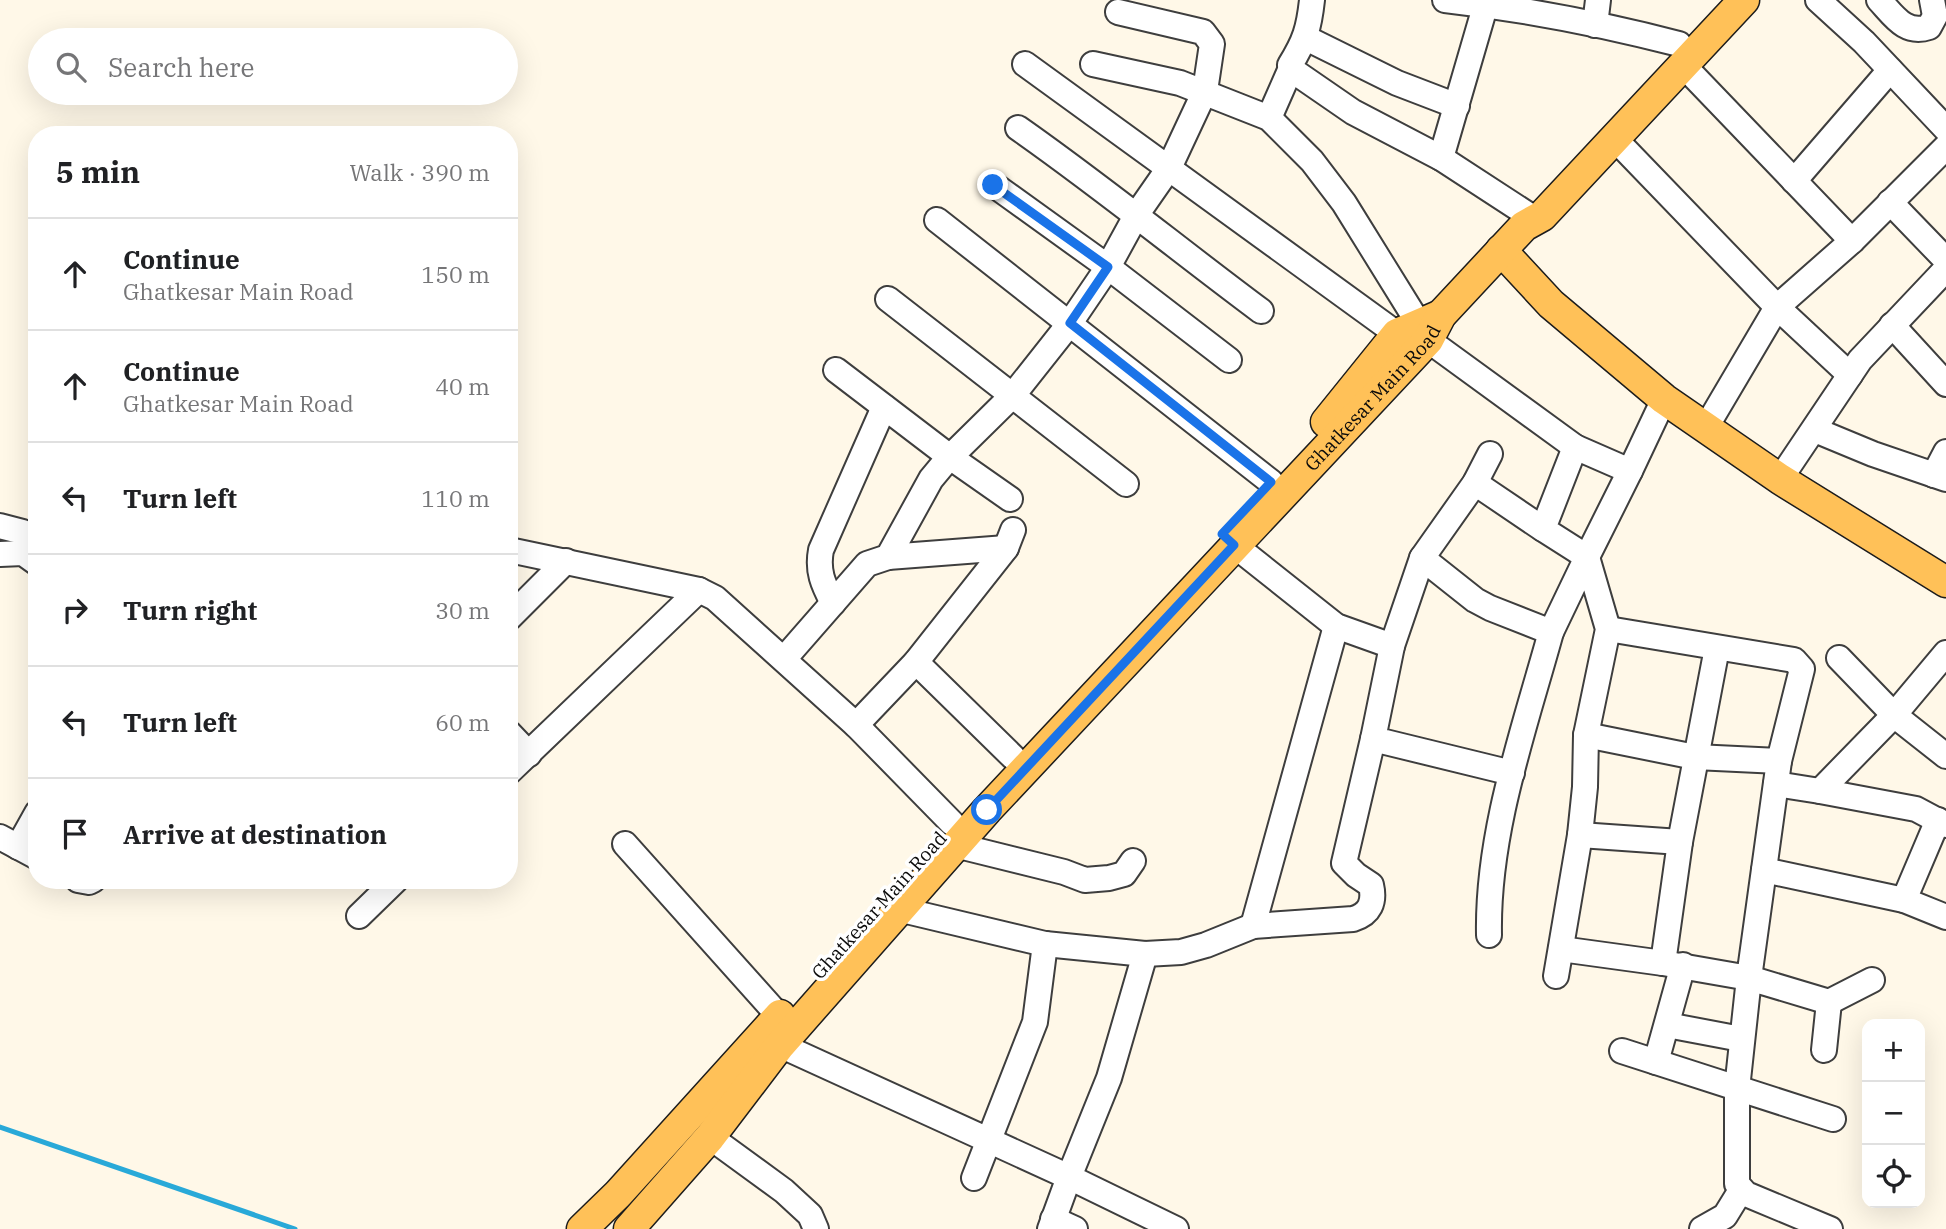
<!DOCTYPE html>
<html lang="en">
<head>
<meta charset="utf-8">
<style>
	:root { --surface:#fff; --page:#f2f2f2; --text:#202124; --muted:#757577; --line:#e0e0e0 }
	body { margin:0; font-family:"IBM Plex Serif",serif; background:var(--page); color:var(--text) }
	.controls { position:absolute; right:21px; bottom:21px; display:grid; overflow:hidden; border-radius:14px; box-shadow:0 7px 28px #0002 }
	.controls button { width:63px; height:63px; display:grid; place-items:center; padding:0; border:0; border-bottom:2px solid var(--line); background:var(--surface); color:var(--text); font:35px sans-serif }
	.stop { position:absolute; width:21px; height:21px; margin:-16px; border:5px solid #1a73e8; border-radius:50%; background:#fff }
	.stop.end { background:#1a73e8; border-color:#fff; box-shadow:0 2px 7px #0008 }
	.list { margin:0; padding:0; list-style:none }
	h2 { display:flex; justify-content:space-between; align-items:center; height:91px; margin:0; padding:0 28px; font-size:30px }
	h2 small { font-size:23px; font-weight:400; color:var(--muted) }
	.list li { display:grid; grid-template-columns:46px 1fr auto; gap:21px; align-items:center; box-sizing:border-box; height:112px; padding:0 28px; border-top:2px solid var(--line) }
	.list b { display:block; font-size:26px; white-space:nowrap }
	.list p { margin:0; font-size:23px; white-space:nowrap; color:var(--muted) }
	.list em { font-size:23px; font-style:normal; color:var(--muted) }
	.icon { flex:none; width:38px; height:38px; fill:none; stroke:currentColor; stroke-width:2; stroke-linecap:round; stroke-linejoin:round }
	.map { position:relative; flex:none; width:1946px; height:1229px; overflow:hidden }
	.search { position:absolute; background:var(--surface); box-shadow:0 7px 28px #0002; left:28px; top:28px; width:490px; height:77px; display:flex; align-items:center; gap:18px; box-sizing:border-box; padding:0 24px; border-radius:38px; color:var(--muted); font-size:26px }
	.panel { position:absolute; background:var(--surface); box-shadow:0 7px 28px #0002; left:28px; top:126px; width:490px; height:763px; border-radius:28px }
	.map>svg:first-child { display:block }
</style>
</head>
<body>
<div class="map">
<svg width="1946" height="1229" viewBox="0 0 1946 1229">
	<rect width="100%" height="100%" fill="#fff8e8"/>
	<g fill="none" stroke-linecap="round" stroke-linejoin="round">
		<!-- stream -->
		<path stroke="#29a9d8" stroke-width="5" d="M0 1127 295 1229"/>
		<defs>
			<g id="minor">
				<path d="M1312 0C1309 28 1305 41 1290 65L1292 70 1353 112 1441 158 1527 214"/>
				<path d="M1445 0C1524 9 1602 24 1679 44"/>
				<path d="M1818 0 1864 42 1946 129"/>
				<path d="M1879 0C1894 16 1905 35 1929 27L1935 16 1932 0"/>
				<path d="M1595 25 1598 0"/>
				<path d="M1306 38 1397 83 1457 106"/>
				<path d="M1025 64 1397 334"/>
				<path d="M1093 64 1180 83 1269 118 1312 161 1344 203 1419 324"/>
				<path d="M1683 65 1852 241 1946 147"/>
				<path d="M1269 118 1291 68"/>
				<path d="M1018 128C1101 186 1179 250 1261 311"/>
				<path d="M1614 138 1777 307 1850 375"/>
				<path d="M1441 158 1487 0"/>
				<path d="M1794 181 1890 70"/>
				<path d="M994 185 1108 267 1229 360"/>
				<path d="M1890 202 1946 260"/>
				<path d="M937 220 1271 482"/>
				<path d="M888 299 1126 484"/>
				<path d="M1892 325 1946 384"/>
				<path d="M1428 340 1575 447 1630 471 1664 399"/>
				<path d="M836 370 950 457 1010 499"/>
				<path d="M1705 429 1777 307 1852 241"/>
				<path d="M1815 430 1873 454 1946 479"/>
				<path d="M1575 447 1543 529 1587 557 1630 471"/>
				<path d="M1934 475 1946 452"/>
				<path d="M1780 479 1860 360 1946 269"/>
				<path d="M1475 483 1543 529"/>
				<path d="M0 526 23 532 37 545"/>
				<path d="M1234 545 1336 626 1392 646 1422 558 1475 483 1490 454"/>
				<path d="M509 550 699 590 715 598 856 725 952 823"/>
				<path d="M0 554 23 553 37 563"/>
				<path d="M888 557 1006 548"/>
				<path d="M1422 558 1475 600 1490 608 1551 632 1587 557 1608 629 1586 735 1585 787 1580 835 1556 976"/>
				<path d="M833 603C823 584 817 571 821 550L884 407"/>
				<path d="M509 618 566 561"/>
				<path d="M1608 629 1794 660 1802 669 1779 761 1749 978 1663 963 1680 842 1717 648"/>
				<path d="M1392 646 1373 739 1512 773"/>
				<path d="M1839 658 1894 715 1946 756"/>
				<path d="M784 659 867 564 888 557 931 479 946 461 1013 395 1070 323 1108 267 1137 214 1169 168 1205 91 1212 44 1203 32 1118 12"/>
				<path d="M916 662 1013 757"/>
				<path d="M856 725 916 662 1006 548 1013 530"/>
				<path d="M509 733 529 754"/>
				<path d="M1586 735 1695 757 1779 761"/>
				<path d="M509 772 699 590"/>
				<path d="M1776 784 1820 791 1894 715 1946 653"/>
				<path d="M1820 791 1916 809 1946 825"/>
				<path d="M1580 835 1680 842"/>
				<path d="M0 837 37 857"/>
				<path d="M625 844 779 1016"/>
				<path d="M955 845 1064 872 1085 880 1109 878 1124 874 1133 861"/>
				<path d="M18 847 37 813"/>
				<path d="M1764 870 1904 900 1938 820"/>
				<path d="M78 880 89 882 93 880"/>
				<path d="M1904 900 1946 917"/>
				<path d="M898 909 1045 944 1145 954 1181 952 1206 945 1253 926 1353 919C1370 914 1375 902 1371 885L1356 875 1344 863 1373 739"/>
				<path d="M359 916 396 880"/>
				<path d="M1253 926 1336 626"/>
				<path d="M1489 935C1487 832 1524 730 1551 632"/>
				<path d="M1561 949 1663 963"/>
				<path d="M1145 954 1109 1078 1069 1177 1176 1229"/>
				<path d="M1667 1025 1741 1039"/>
				<path d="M780 1045 1069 1177 1050 1229"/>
				<path d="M1824 1050 1829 1002"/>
				<path d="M1622 1051 1833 1119"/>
				<path d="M1656 1062 1683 965"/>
				<path d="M710 1137 784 1191 810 1215 816 1229"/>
				<path d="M974 1178 1035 1022 1045 944"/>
				<path d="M1053 1219 1075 1229"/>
				<path d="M1702 1229 1725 1216 1741 1190"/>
				<path d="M1830 1229 1746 1194 1737 1184V1089L1749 978 1829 1002 1872 980"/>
			</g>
			<g id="major">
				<path d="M1501 250 1551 304 1664 399 1780 479 1946 582"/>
				<path d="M1326 422 1397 334 1441 315"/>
				<path d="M582 1229 618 1194 780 1015"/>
				<path id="s1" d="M629 1229 710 1137 780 1045 987 810 1428 340 1441 315 1524 226 1542 216 1744 0"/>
			</g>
		</defs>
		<!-- minor casing -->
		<use href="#minor" stroke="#3e3e3e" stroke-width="28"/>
		<!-- major casing -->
		<use href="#major" stroke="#1c1c1c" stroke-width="33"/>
		<!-- minor -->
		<use href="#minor" stroke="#fff" stroke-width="24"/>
		<!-- major -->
		<use href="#major" stroke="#ffc158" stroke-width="30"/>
	</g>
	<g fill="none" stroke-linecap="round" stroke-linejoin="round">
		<!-- route -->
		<path stroke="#1a73e8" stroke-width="9" d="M987 810 1234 545 1222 534 1271 482 1070 323 1108 267 993 185"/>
	</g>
	<g text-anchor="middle" stroke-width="7" stroke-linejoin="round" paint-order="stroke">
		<!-- street labels -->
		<g font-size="19" fill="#0b0b0b" stroke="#fff">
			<text dy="7" stroke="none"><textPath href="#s1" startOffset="1116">Ghatkesar Main Road</textPath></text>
			<text transform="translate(879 905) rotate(-48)" y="7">Ghatkesar Main Road</text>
		</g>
	</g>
</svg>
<div class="controls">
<button>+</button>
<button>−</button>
<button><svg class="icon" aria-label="locate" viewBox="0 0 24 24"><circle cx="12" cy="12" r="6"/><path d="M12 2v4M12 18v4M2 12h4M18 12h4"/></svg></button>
</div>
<div class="stop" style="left:987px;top:810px"></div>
<div class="stop end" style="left:993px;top:185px"></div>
<div class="search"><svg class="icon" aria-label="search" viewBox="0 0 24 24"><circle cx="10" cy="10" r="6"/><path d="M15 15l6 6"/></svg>Search here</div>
<section class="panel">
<h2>5 min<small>Walk · 390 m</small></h2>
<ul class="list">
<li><svg class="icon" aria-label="ahead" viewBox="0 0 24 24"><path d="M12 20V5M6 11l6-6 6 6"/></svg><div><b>Continue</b><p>Ghatkesar Main Road</p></div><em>150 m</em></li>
<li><svg class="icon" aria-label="ahead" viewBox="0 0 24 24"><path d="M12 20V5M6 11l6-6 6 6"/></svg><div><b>Continue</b><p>Ghatkesar Main Road</p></div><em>40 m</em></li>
<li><svg class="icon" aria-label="left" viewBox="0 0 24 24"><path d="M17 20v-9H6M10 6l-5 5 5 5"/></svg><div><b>Turn left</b></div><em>110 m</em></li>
<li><svg class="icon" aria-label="right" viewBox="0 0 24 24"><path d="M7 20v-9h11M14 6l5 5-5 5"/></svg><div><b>Turn right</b></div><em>30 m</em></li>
<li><svg class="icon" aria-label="left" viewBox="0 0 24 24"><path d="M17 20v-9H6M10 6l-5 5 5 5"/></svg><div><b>Turn left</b></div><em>60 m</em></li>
<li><svg class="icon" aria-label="arrive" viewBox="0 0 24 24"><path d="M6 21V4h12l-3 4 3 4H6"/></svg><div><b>Arrive at destination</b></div></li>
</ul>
</section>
</div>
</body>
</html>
